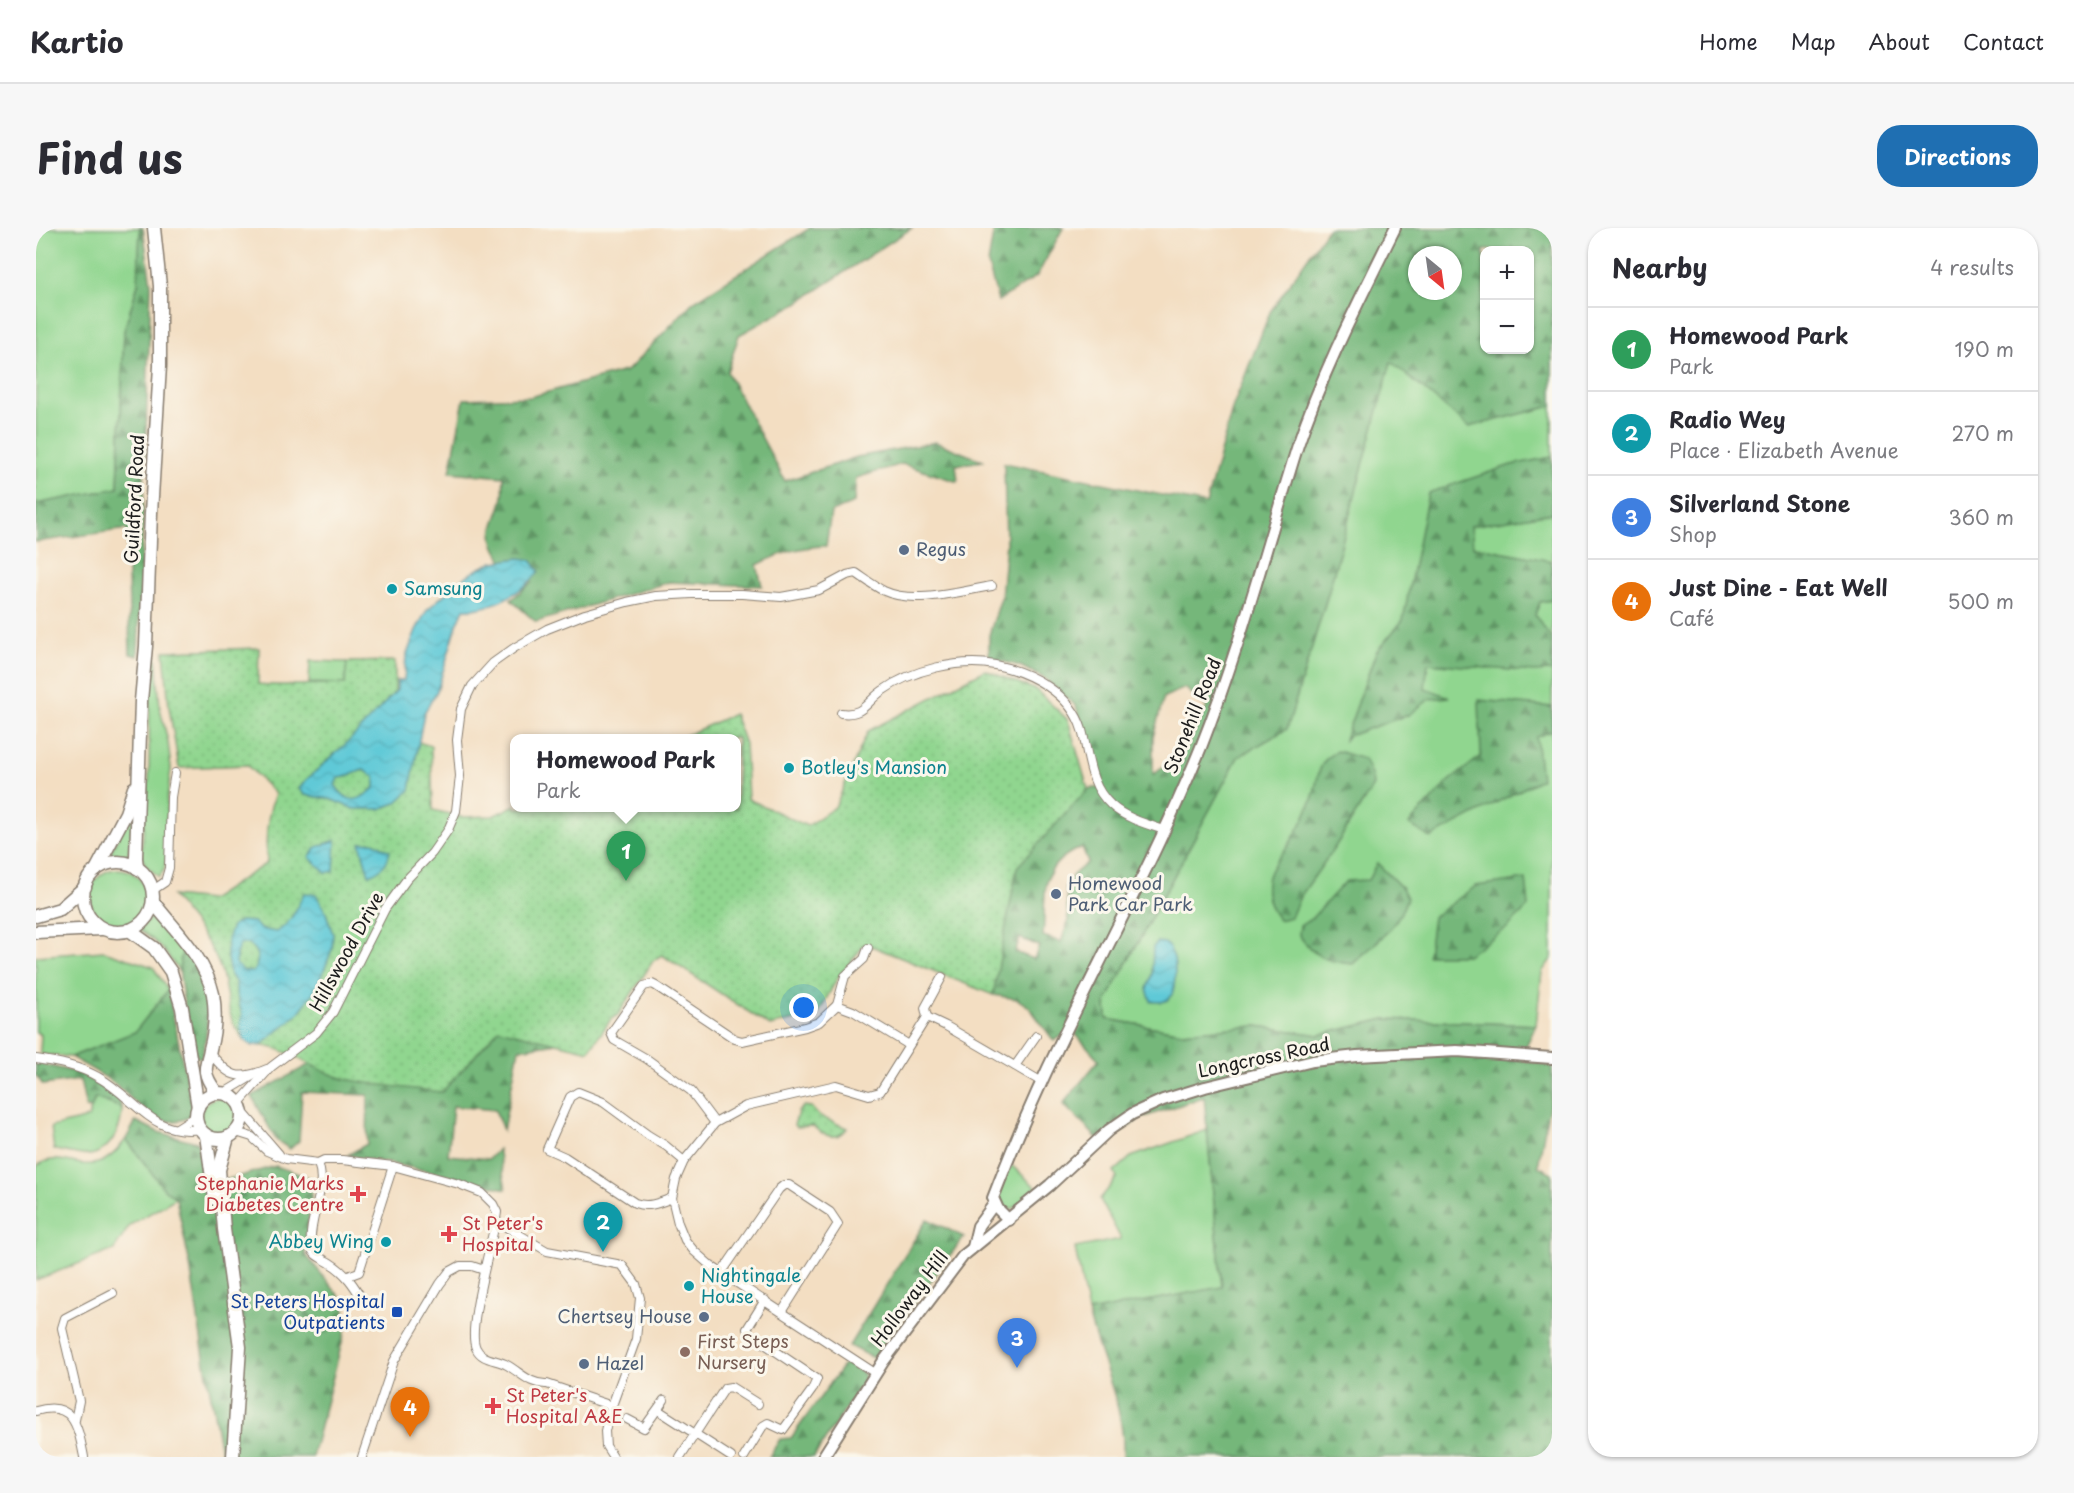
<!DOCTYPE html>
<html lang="en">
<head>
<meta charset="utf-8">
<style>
	:root { --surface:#fff; --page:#f7f7f7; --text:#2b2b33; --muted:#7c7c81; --line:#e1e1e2; --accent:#1f6fb2 }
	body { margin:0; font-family:"Playpen Sans",sans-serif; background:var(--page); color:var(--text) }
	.controls { position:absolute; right:18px; top:18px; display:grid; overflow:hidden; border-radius:12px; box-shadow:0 2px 4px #0004 }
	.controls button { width:54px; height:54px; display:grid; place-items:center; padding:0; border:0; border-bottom:2px solid var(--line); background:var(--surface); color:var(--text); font:30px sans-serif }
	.compass { position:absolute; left:1372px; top:18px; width:54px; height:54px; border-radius:50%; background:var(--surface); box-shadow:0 2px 4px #0004; rotate:151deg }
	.you { position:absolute; left:768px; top:780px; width:21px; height:21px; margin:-15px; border:4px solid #fff; border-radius:50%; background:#1a73e8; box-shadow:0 0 0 9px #1a73e833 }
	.badge { display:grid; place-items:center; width:39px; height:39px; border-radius:50%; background:var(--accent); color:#fff; font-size:20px; font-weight:700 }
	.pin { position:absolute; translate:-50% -50px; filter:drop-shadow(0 2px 3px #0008) }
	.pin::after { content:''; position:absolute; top:32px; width:21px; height:18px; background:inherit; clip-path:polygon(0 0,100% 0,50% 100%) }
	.popup { position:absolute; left:474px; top:506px; width:231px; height:78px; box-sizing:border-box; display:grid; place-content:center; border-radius:12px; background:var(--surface); filter:drop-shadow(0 2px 4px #0005); font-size:20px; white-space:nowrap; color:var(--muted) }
	.popup b { font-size:22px; color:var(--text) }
	.popup::after { content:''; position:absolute; left:50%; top:100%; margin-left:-12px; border:12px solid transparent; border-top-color:var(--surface) }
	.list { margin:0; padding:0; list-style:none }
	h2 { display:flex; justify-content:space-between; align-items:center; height:78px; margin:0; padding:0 24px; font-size:26px }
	h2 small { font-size:20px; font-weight:400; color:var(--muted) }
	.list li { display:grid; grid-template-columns:39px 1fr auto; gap:18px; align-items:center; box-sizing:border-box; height:84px; padding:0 24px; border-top:2px solid var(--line) }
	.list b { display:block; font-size:22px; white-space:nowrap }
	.list p { margin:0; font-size:20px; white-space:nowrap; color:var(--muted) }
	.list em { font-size:20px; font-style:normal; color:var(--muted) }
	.map { position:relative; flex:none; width:1516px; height:1229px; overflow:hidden; border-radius:24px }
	header { display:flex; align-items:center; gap:36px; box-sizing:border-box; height:84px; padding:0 30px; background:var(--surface); border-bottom:2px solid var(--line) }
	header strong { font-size:28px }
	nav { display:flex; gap:33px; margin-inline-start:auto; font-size:21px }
	.intro { display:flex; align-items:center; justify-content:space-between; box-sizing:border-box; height:144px; padding:0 36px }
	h1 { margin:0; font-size:42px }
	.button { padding:15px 27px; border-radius:24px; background:var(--accent); color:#fff; font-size:21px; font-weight:700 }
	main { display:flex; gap:36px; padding:0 36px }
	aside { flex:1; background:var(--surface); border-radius:24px; box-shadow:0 2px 4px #0004 }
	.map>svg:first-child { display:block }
</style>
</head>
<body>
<header>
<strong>Kartio</strong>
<nav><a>Home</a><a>Map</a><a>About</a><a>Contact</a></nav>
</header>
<div class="intro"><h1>Find us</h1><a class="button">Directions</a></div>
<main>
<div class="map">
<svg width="1516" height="1229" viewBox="0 0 1516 1229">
	<defs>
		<pattern id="forest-firs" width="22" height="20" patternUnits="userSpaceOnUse" patternTransform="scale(1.5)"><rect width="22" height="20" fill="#74b77a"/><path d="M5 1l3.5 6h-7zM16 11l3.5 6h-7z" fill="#5e9463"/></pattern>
		<pattern id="park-dots" width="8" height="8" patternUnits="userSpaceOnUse" patternTransform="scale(1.5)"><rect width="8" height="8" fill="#90d68f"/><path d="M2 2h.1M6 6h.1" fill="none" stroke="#7cb77b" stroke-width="1.8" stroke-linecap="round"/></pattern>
		<pattern id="water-waves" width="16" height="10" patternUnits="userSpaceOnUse" patternTransform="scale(1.5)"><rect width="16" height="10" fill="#5ec9d7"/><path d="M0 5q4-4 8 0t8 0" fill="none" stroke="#51acb8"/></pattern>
	</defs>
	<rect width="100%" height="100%" fill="#fbf7ec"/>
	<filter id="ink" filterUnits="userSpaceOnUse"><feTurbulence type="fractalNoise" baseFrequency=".0167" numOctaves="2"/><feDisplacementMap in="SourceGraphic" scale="12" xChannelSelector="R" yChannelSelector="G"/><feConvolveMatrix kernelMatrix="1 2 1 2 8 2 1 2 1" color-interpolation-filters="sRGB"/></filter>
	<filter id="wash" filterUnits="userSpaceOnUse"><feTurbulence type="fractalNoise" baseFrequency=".008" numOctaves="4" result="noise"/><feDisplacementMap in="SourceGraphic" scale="24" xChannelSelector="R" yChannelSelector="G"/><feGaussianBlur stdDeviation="1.35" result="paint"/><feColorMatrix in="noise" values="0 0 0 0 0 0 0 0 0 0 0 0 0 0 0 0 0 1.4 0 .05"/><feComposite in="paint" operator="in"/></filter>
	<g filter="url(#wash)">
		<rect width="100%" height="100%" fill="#f3dec2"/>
		<!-- grass -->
		<g fill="#90d68f" stroke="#567956" stroke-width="1.5">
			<path d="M0 0H104L102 56 88 103 82 260 0 276Z"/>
			<path d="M1355 133 1433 199 1516 178V730L1506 744 1500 797 1349 791 1283 807 1221 798 1146 804 1071 791 1070 774 1202 529 1251 500 1292 366Z"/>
			<path d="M114 425 120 430 124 480 132 514 135 541 131 571 130 630 128 642 123 649 110 638 105 627 113 549Z"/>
			<path d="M274 433 311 434 309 456 273 455Z"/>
			<path d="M98 584 92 629 82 627 72 629 94 585Z"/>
			<circle cx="82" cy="669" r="28"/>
			<path d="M118 682 151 725 144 733 143 744C132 726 121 713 103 702L117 687Z"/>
			<path d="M68 723 117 739 132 762 99 804 35 829 4 826 5 807 0 804V728Z"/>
			<path d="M59 870 86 880C86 902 72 929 47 927 38 926 28 923 18 922L15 899 52 890Z"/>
			<circle cx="183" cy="888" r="18"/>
			<path d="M1171 902 1186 1059 1052 1084 1039 1020 1085 1011 1064 971 1081 950 1078 944 1095 929Z"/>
			<path d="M90 911 128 961 140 970 94 997 78 1022 0 1052V939C22 920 44 946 69 932 78 927 84 919 90 911Z"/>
			<path d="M975 937 1002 961C996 967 965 997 962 973 961 963 971 947 975 937Z"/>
		</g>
		<!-- forest -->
		<g fill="url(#forest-firs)" stroke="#486a4b" stroke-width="1.5" fill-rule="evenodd">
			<path d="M104 0H107L115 56 102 428 94 426 91 301 0 314V276L82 260 88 103 102 56Z"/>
			<path d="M774 0H876L761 75 703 107 691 144 749 253 821 229 900 214 947 233 920 237 922 254 866 236 820 250 818 275 795 284 790 318C762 319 746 325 721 337L726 358 633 354 500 394 475 372 496 354 484 330 467 333C446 303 461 298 467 269 468 262 467 255 468 249L414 244 428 171 494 169 592 142 657 74Z"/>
			<path d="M958 0H1027L1001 48 962 73 952 36Z"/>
			<path d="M1292 0H1516V178L1433 199 1355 134 1292 366 1251 501 1202 529 1070 774 1071 791 1146 804 1221 798 1283 807 1349 791 1500 797 1484 832 1516 838V862L1502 938 1516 945V1229H1087C1090 1179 1063 1132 1052 1084L1186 1059 1168 869 1105 890 1067 916 1027 876 1063 832 1036 802 1018 813 993 779 981 771 957 767 981 639 1052 561 1067 559 1040 478 1008 450 984 438 953 430V407L965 370 970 315 968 235 1170 276 1197 178 1234 84ZM1448 22H1494V122H1448ZM1381 27H1417V63H1381ZM1149 460 1171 479 1150 521 1117 547V509L1128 469ZM1046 619 1052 634 1037 647 1030 658 1032 695 1025 714 1007 708C1011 666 1000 638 1046 619ZM984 710 1003 718 998 731 979 724Z"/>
			<path d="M1516 229V285L1435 298 1437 318 1516 333V372L1504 374 1499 387 1516 411V443L1497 444 1392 435 1389 460 1413 469 1394 471 1372 487 1312 508 1308 514 1340 424 1367 392 1392 265 1475 237Z"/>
			<path d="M1443 472 1516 479V503L1500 509 1505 551 1394 610 1373 596 1411 555 1445 528Z"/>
			<path d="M1301 523 1328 531 1336 549 1337 558 1299 619 1264 669 1255 689 1243 692C1234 682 1229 668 1231 654 1232 640 1246 627 1254 615 1262 603 1270 587 1275 574 1284 552 1278 535 1301 523Z"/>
			<path d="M1341 635 1366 660 1371 670C1360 703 1340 713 1317 736 1289 733 1279 730 1263 707L1264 698 1276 690 1310 653 1332 652Z"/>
			<path d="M1490 651 1493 678 1471 700 1431 727H1392L1397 689 1440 658Z"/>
			<path d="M151 725C175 756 175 795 165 831L158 826C155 799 139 750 145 727Z"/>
			<path d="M132 762 156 880 153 889C121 906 98 870 75 853 62 844 48 837 35 829L99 804Z"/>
			<path d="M463 801 521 815 483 821 467 902 459 882 417 878 412 927 453 931 462 921 470 961 407 946 312 927 331 916 332 867 266 864 263 913 254 921 240 912 216 868 274 836 308 851 406 864Z"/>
			<path d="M0 835 43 845 81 869 86 880 59 870 55 881 50 880 44 852 7 857 0 847Z"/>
			<path d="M100 893 122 904 161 914 168 958 240 938 277 951 269 1026 309 1075V1103L276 1229H186L169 1136 154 1037 140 970 128 961 90 911Z"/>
			<path d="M891 991 928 1009 837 1130 813 1118Z"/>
			<path d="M809 1135 827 1145 828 1152 778 1229H733L744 1211 755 1210Z"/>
		</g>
		<!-- park -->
		<g fill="url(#park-dots)" stroke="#567956" stroke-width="1.5">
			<path d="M223 420 222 456C251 459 280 455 309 456L311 434 359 433V464L330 497 395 518 397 582 426 589 457 588 479 577V580H701V510H644L698 486 709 516 712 571 771 598 799 579 832 503 949 442 1000 462 1032 492 1052 561 981 639 957 767 838 719 828 717 801 751 782 786 734 798 626 727 617 733 582 787 575 791 553 823 463 801 406 864C374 860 342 858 310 851 280 845 247 814 216 818 186 796 195 767 183 737 173 712 153 689 136 668L174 672 231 635C229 611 230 589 239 566L211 537 143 540 133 479 128 423Z"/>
			<path d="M768 878 775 879 783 888 811 900C802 914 787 908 777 898L760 899 758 897 762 884Z"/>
		</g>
		<!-- water -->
		<g fill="url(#water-waves)" stroke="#3d727a" stroke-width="1.5" fill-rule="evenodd">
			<path d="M484 330 495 332 503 343C489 364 452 383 428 381L421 397 401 463 388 485 374 562 360 575 344 581H318L294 571 269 567 263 561 269 553 313 513 361 462V453L368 452 370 429 380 402 391 382 424 352 442 341 457 334ZM328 542 339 549V559C323 574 313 578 299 557L302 550C311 550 319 544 328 542Z"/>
			<path d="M300 612 298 643 290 645 273 629 281 619Z"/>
			<path d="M337 614 354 623C352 635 345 643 333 647L324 615Z"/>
			<path d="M268 665 280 666 290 685 297 706 296 721 289 740 277 765 261 787 225 817 216 818 208 812 204 800 206 786 200 765V755L194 746 191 731V712L196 698 204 693 218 694 224 701 240 704C256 695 260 681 268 665ZM204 716H213C223 725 224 733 217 744L208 743 200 736V726Z"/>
			<path d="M1122 714 1129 715C1132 718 1135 722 1137 727 1140 736 1141 769 1130 773 1126 774 1119 774 1115 773L1111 761 1116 746 1117 719Z"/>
		</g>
	</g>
	<g filter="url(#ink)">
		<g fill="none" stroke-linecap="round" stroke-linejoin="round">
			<defs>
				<g id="street">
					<path d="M805 485C828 488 830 474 846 463 875 442 924 430 959 437 994 444 1035 465 1046 502 1053 528 1053 557 1075 577 1089 590 1110 596 1128 602"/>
					<path d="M117 662 129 654 133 640 135 569 139 545"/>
					<path d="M801 777 809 748 828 731 832 720"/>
					<path d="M891 789 889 780 906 749"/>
					<path d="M174 825C193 848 201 854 231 841"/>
					<path d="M0 831C21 834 43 838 62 849 99 869 116 909 164 901"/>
					<path d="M979 838 1000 808"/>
					<path d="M188 865 218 847"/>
					<path d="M203 875 235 839 280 805 297 784 349 681 371 651 396 625 412 602 420 583 424 548 421 512 425 481 436 458 457 435 478 420 511 401 549 386 591 374 620 368 656 366H706L745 369 783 362 811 347 820 345C829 351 838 358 848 363 878 377 925 363 956 358"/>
					<path d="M206 883 243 926"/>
					<path d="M679 895 655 863 611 831 578 812 575 805 608 758 616 756 620 758 699 811 706 813 769 799 783 794 801 777 817 783 873 817"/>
					<path d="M141 900 160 888"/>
					<path d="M200 904 216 909 231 923 250 931 282 935 288 932H306L357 938 423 956 446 965 457 976 461 984C458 1010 430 1100 440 1120 446 1133 461 1131 471 1137 485 1145 495 1157 511 1156L576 1178"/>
					<path d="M282 935C292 961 272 990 275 1017 276 1028 286 1030 294 1035 310 1045 318 1057 327 1073"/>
					<path d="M636 970C623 975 612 980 599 975L529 929 511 921 534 869 542 864 567 874 612 907 630 918 648 933"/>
					<path d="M460 993 511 1023 586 1037 600 1056 604 1070 600 1111 573 1186 569 1203 570 1218 577 1229"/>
					<path d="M686 1044 743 961 748 957H753L794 984 802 996 746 1084"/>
					<path d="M312 1048 323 1044 357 938"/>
					<path d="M839 1145 675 1038 658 1023 649 1012 642 995 636 970 640 951 648 933 679 895 710 878 800 857 833 867 844 864 891 789 910 798 1006 854"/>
					<path d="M622 1182 695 1229"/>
					<path d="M0 1183C38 1172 42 1199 48 1229"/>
					<path d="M591 1191 608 1200 628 1172"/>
					<path d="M39 1192 43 1173 26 1100 29 1090 77 1065"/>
					<path d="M326 1229 358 1133 404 1056 413 1044 424 1038H436L448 1042"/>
					<path d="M644 1229 689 1160 695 1159 722 1176"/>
					<path d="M708 1229 727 1198 732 1195 747 1202 776 1162 781 1151 714 1106 711 1101 729 1072"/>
				</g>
				<g id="secondary">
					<path d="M973 992 962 981 957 970C977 918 999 866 1024 815 1071 717 1124 620 1165 519 1204 420 1230 318 1262 217 1287 142 1324 71 1359 0"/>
					<path d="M937 1019 942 998 958 976"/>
					<path d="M787 1229 847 1134 927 1028 1014 957 1073 902 1096 886 1127 872 1169 859 1277 833 1321 828 1421 823 1516 830"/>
				</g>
				<g id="primary">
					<circle cx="82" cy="669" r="35"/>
					<path d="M101 640 100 630 105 473 110 418 115 285 124 138V58L118 0"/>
					<path d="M60 642 90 585 98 560"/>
					<path d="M117 674C139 702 169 730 177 766 180 785 179 803 174 821 173 829 169 836 170 844 171 852 176 858 180 864"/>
					<path d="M0 688 24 681 49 659"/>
					<path d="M93 702 118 720 135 744 146 780 162 879"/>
					<path d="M0 704 65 701"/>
					<circle cx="183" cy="888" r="23"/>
					<path d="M170 907 179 971"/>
					<path d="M192 909 183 942 188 1001 204 1119 197 1229"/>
				</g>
			</defs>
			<!-- street casing -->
			<use href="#street" stroke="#887d6f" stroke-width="10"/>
			<!-- secondary casing -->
			<use href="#secondary" stroke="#887d6f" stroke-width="14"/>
			<!-- primary casing -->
			<use href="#primary" stroke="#887d6f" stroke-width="15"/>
			<!-- street -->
			<use href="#street" stroke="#fff" stroke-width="8"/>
			<!-- secondary -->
			<use href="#secondary" stroke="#fff" stroke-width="10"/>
			<!-- primary -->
			<use href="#primary" stroke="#fff" stroke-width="12"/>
		</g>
	</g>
	<!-- markers -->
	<g fill="#5c6f8a" stroke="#fbf7ec" stroke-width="2">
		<circle cx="868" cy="322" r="6"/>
		<circle cx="1020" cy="666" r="6"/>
		<circle cx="668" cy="1089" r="6"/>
		<circle cx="548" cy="1136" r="6"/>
	</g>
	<g fill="#0f9aa8" stroke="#fbf7ec" stroke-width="2">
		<circle cx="356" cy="361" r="6"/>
		<circle cx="753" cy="540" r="6"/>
		<circle cx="350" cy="1014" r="6"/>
		<circle cx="653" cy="1058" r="6"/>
	</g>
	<g fill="#e0444e" stroke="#fbf7ec" stroke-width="2">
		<path d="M319 957h6v6h6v6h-6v6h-6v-6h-6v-6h6z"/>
		<path d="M410 997h6v6h6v6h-6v6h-6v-6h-6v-6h6z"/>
		<path d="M454 1169h6v6h6v6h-6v6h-6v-6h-6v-6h6z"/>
	</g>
	<rect fill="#1a4fb4" stroke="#fbf7ec" stroke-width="2" x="355" y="1078" width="12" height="12" rx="3"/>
	<circle fill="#8d6e63" stroke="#fbf7ec" stroke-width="2" cx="649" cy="1124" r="6"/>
	<g text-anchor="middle" stroke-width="6" stroke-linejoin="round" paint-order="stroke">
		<!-- street labels -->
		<g font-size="18" fill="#1c1c1c" stroke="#fbf7ec">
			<text transform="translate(99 271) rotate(-87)" y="6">Guildford Road</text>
			<text transform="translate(1157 488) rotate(-68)" y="6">Stonehill Road</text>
			<text transform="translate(311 724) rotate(-61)" y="6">Hillswood Drive</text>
			<text transform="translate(1228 830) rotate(-12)" y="6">Longcross Road</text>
			<text transform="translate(874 1071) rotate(-53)" y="6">Holloway Hill</text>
		</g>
		<!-- service labels -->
		<g font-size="18" fill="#4e5e75" stroke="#fbf7ec" text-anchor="start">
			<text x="880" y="328">Regus</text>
			<text x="1032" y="662">Homewood<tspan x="1032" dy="21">Park Car Park</tspan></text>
			<text x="656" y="1095" text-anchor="end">Chertsey House</text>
			<text x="560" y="1142">Hazel</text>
		</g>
		<!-- culture labels -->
		<g font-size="18" fill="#0d838f" stroke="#fbf7ec" text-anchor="start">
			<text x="368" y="367">Samsung</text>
			<text x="765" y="546">Botley's Mansion</text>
			<text x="338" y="1020" text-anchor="end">Abbey Wing</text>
			<text x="665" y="1054">Nightingale<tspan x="665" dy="21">House</tspan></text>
		</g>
		<!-- health labels -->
		<g font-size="18" fill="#be3a42" stroke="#fbf7ec" text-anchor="start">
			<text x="308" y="962" text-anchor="end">Stephanie Marks<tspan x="308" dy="21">Diabetes Centre</tspan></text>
			<text x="426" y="1002">St Peter's<tspan x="426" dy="21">Hospital</tspan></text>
			<text x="470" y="1174">St Peter's<tspan x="470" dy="21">Hospital A&amp;E</tspan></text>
		</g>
		<!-- transit labels -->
		<g font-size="18" fill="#164399" stroke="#fbf7ec" text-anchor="end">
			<text x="349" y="1080">St Peters Hospital<tspan x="349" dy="21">Outpatients</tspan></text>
		</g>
		<!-- education labels -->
		<g font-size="18" fill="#785e54" stroke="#fbf7ec" text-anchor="start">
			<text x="661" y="1120">First Steps<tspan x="661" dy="21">Nursery</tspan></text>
		</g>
	</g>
</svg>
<div class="controls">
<button>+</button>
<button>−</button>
</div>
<svg class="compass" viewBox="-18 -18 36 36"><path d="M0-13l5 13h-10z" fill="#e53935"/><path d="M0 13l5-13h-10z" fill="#7c7c81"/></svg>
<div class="you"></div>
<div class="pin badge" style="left:590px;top:653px;background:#2e9e5b">1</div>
<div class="popup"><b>Homewood Park</b>Park</div>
<div class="pin badge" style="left:567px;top:1024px;background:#0f9aa8">2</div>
<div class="pin badge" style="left:981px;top:1140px;background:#3f7fe0">3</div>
<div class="pin badge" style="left:374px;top:1209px;background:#e8710a">4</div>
</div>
<aside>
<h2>Nearby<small>4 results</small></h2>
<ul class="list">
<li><span class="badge" style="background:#2e9e5b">1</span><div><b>Homewood Park</b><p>Park</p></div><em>190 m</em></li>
<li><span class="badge" style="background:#0f9aa8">2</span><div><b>Radio Wey</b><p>Place · Elizabeth Avenue</p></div><em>270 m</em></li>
<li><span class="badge" style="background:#3f7fe0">3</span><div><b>Silverland Stone</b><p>Shop</p></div><em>360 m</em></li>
<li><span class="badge" style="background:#e8710a">4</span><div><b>Just Dine - Eat Well</b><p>Café</p></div><em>500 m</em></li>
</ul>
</aside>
</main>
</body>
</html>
